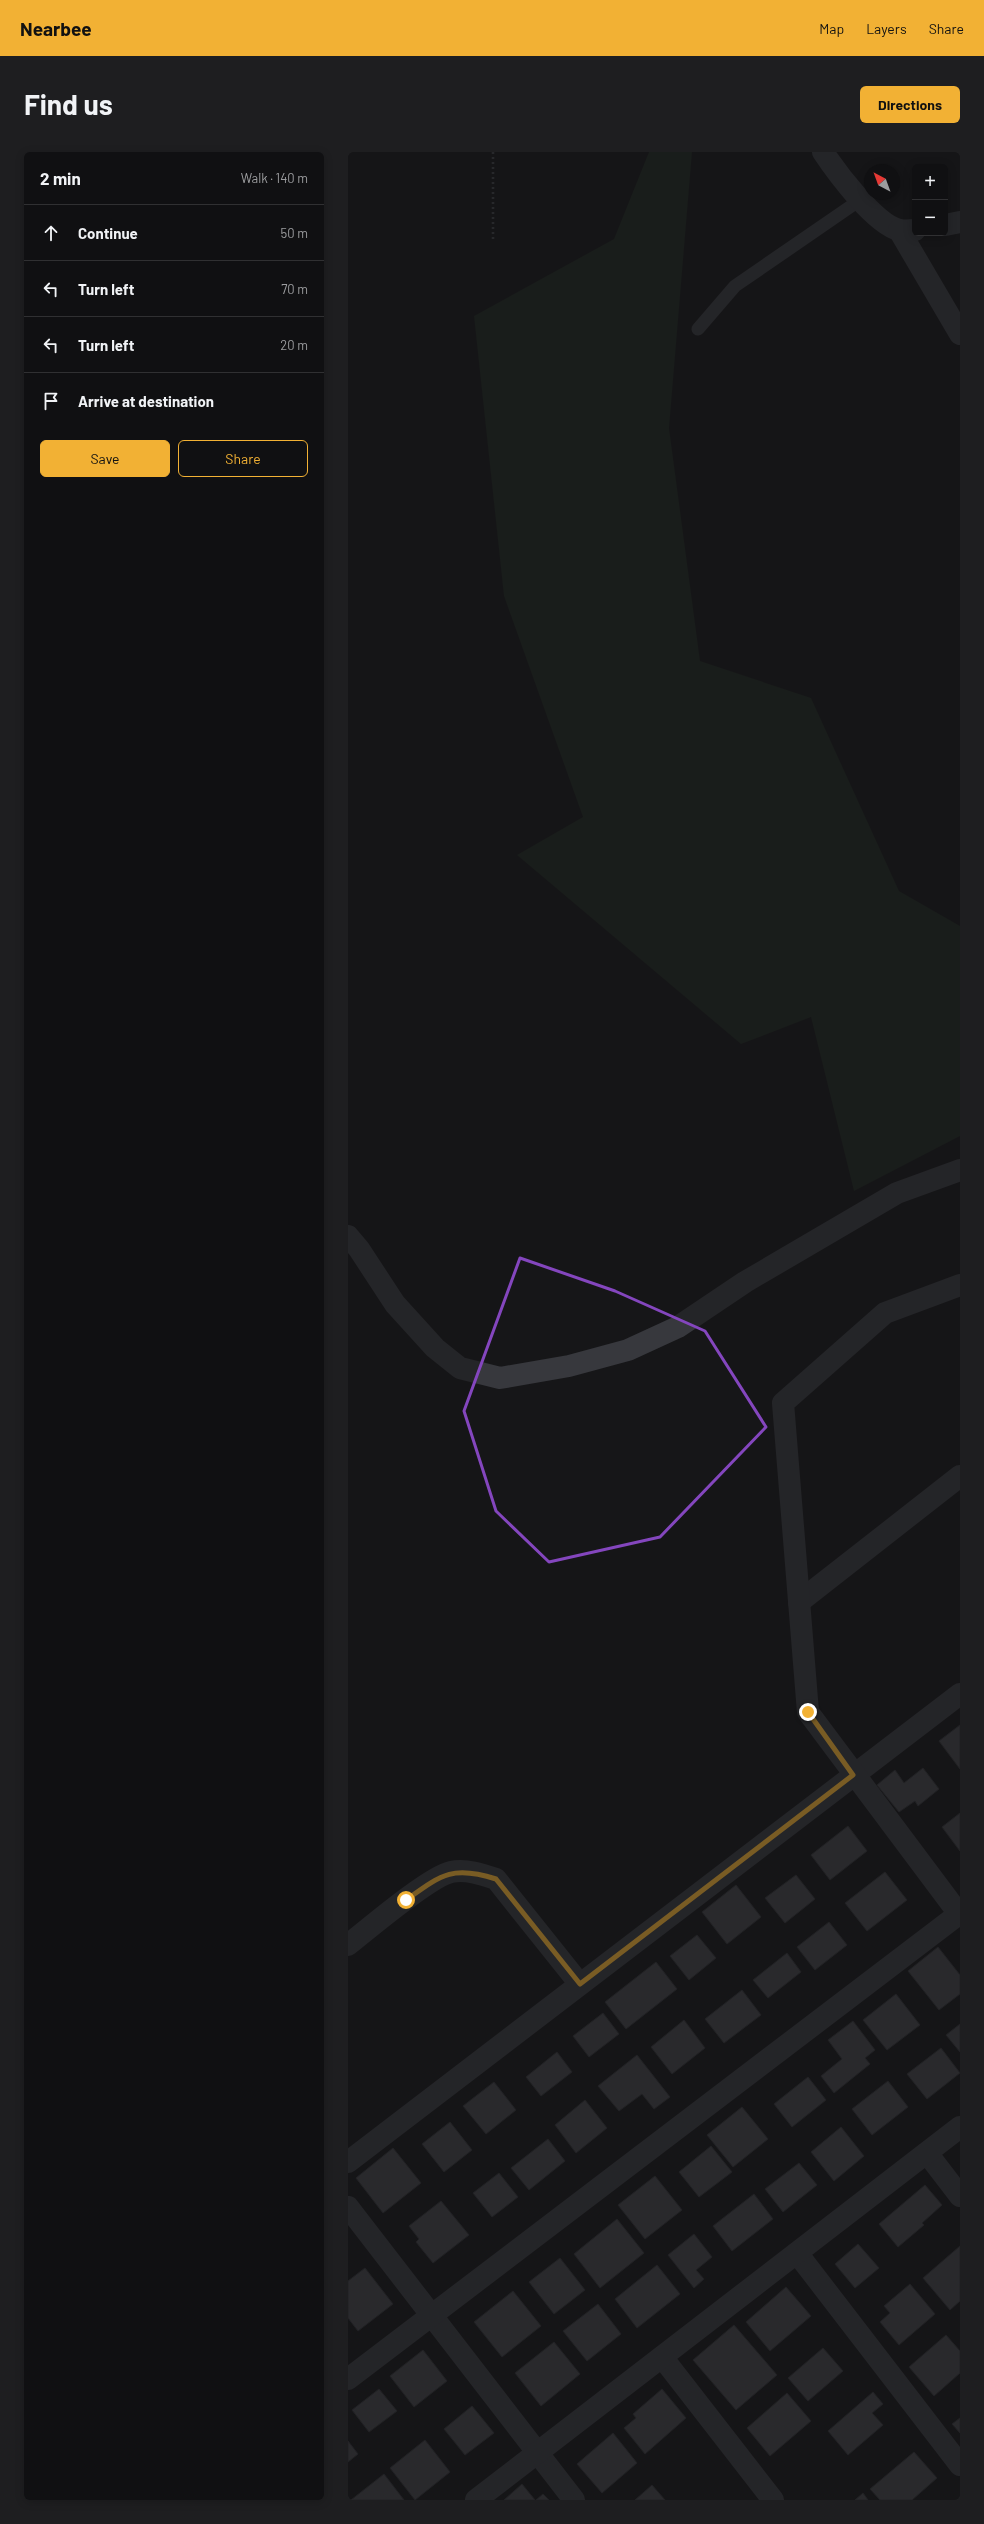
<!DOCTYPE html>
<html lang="en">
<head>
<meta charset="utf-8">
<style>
	:root { --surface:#101012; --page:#1e1e20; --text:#f1f3f6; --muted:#9c9d9f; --line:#303032; --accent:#f2b134 }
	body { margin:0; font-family:Barlow,sans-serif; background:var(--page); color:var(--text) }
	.controls { position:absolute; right:12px; top:12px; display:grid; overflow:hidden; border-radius:6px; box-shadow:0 2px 10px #0003 }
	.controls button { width:36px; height:36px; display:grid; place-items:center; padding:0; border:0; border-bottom:1px solid var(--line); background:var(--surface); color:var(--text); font:20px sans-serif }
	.compass { position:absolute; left:516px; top:12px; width:36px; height:36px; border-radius:50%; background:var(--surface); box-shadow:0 2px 10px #0003; rotate:319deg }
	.stop { position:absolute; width:12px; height:12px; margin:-9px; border:3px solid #f2b134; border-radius:50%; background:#fff }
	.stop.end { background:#f2b134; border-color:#fff; box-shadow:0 1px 4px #0008 }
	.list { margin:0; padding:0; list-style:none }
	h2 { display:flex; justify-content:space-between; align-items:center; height:52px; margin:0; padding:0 16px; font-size:17px }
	h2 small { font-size:13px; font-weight:400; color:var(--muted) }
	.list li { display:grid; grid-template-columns:26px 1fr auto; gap:12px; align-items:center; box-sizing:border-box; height:56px; padding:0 16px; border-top:1px solid var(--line) }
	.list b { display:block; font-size:15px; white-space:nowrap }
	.list em { font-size:13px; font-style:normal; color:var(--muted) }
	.actions { display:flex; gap:8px; padding:12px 16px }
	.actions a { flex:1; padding:9px 0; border:1px solid var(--accent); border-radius:6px; text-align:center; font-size:14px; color:var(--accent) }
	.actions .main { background:var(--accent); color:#111 }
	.icon { flex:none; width:22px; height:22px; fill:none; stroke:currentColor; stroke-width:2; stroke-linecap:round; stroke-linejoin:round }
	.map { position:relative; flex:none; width:612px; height:2348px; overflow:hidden; border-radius:6px }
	header { display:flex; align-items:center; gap:24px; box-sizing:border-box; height:56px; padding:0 20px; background:var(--accent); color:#111 }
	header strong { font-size:19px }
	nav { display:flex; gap:22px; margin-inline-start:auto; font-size:14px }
	.intro { display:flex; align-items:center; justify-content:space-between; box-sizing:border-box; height:96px; padding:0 24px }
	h1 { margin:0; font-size:28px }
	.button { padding:10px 18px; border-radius:6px; background:var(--accent); color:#111; font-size:14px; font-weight:700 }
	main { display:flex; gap:24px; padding:0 24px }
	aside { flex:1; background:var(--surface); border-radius:6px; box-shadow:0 2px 10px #0003 }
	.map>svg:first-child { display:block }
</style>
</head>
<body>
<header>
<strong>Nearbee</strong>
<nav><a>Map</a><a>Layers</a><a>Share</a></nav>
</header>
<div class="intro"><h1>Find us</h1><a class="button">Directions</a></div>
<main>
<aside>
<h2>2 min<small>Walk · 140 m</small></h2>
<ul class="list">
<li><svg class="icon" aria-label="ahead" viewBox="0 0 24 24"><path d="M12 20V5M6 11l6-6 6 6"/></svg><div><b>Continue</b></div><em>50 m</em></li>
<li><svg class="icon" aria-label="left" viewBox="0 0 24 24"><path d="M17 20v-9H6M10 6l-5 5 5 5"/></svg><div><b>Turn left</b></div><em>70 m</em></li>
<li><svg class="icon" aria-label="left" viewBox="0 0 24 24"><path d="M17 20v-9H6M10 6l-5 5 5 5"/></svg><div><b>Turn left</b></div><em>20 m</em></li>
<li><svg class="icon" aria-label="arrive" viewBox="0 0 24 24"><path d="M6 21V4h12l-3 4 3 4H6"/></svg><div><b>Arrive at destination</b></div></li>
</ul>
<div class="actions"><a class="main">Save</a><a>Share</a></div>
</aside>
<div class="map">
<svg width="612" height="2348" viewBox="0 0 612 2348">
	<rect width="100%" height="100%" fill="#161618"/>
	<!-- green -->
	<path fill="#1e261f" d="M301 0H344L321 276 352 509 463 546 551 739 612 774V984L506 1039 463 865 393 892 169 703 235 665 156 444 126 164 266 87Z"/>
	<!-- building -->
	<g fill="#404145" stroke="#303034">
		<path d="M612 1573V1617L591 1589Z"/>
		<path d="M575 1616 591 1637 570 1654 567 1649 551 1660 529 1633 547 1618 556 1631Z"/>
		<path d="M612 1661V1699L594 1675Z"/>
		<path d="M500 1674 519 1699 482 1728 463 1703Z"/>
		<path d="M537 1720 559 1748 519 1779 497 1751Z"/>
		<path d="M448 1723 467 1747 437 1771 417 1746Z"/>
		<path d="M388 1733 413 1765 379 1792 354 1760Z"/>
		<path d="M481 1770 499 1793 467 1818 449 1795Z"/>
		<path d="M349 1783 368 1806 341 1828 322 1804Z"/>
		<path d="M590 1795 612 1823V1842L591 1858 560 1819Z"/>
		<path d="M439 1801 453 1820 420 1846 405 1828Z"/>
		<path d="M308 1810 329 1837 278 1877 257 1850Z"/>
		<path d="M394 1838 413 1863 376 1891 357 1867Z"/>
		<path d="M548 1842 572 1873 539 1898 515 1868Z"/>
		<path d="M255 1861 271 1882 241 1905 225 1884Z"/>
		<path d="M336 1868 357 1896 324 1922 303 1895Z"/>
		<path d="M505 1869 527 1898 517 1906 522 1912 486 1941 473 1924 494 1907 480 1888Z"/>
		<path d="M612 1872V1900L598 1883Z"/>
		<path d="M593 1896 612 1921 579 1947 559 1922Z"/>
		<path d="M209 1900 224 1920 193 1944 178 1925Z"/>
		<path d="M289 1903 322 1945 306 1957 294 1942 271 1959 250 1934Z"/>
		<path d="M460 1925 478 1948 444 1975 426 1952Z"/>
		<path d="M540 1929 560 1955 524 1983 504 1957Z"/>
		<path d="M146 1930 168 1958 138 1982 115 1954Z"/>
		<path d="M237 1948 259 1976 228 2001 207 1973Z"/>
		<path d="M394 1955 420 1987 385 2015 359 1983Z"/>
		<path d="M102 1970 124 1998 96 2020 74 1992Z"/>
		<path d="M493 1975 516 2004 486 2029 463 2000Z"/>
		<path d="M200 1987 217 2009 181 2038 163 2016Z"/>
		<path d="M363 1994 384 2020 351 2045 331 2020Z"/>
		<path d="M45 1996 73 2031 35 2061 8 2026Z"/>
		<path d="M451 2011 469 2033 435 2060 417 2037Z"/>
		<path d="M151 2021 170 2045 144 2065 125 2041Z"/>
		<path d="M307 2024 334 2058 297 2087 270 2053Z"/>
		<path d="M577 2033 594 2053 574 2071 576 2073 550 2095 531 2072Z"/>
		<path d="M406 2042 425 2067 384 2099 365 2074Z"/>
		<path d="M93 2049 121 2083 85 2111 68 2090 71 2087 61 2074Z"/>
		<path d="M269 2067 296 2101 252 2136 226 2102Z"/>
		<path d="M346 2082 364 2105 348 2118 356 2127 346 2136 320 2103Z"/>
		<path d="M510 2092 531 2116 507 2136 487 2112Z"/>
		<path d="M612 2094V2149L602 2158 575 2126Z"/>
		<path d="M212 2106 237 2138 206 2162 181 2130Z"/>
		<path d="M309 2113 332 2142 289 2176 267 2147Z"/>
		<path d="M17 2116 45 2152 10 2179 0 2166V2129Z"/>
		<path d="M562 2132 587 2162 551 2193 532 2170 542 2161 536 2154Z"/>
		<path d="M438 2135 463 2164 422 2199 398 2170Z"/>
		<path d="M165 2139 193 2174 154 2205 126 2170Z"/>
		<path d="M250 2152 273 2182 239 2209 215 2179Z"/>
		<path d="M386 2173 429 2223 388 2258 345 2208Z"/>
		<path d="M598 2183 612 2199V2221L586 2244 561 2215Z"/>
		<path d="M206 2190 232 2222 193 2254 167 2221Z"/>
		<path d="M475 2196 495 2219 460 2249 440 2226Z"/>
		<path d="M75 2198 99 2229 66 2255 42 2224Z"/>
		<path d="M31 2237 49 2259 21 2280 4 2258Z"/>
		<path d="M314 2237 338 2266 297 2302 276 2276 288 2266 285 2262Z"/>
		<path d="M525 2240 535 2252 524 2261 535 2273 500 2303 480 2279Z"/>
		<path d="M439 2241 463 2269 422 2304 399 2276Z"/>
		<path d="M124 2254 146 2281 117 2303 96 2277Z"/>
		<path d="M612 2266V2281L604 2272Z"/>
		<path d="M265 2281 289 2311 254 2341 229 2312Z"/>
		<path d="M77 2288 102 2320 67 2348 42 2316Z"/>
		<path d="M0 2289 10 2302 0 2310Z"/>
		<path d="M566 2300 589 2326 564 2348H532L522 2337Z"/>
		<path d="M36 2322 56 2348H3Z"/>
		<path d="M174 2332 187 2348H156Z"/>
		<path d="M304 2333 317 2348H287Z"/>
		<path d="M515 2341 520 2348H507Z"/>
		<path d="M195 2342 201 2348H188Z"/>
	</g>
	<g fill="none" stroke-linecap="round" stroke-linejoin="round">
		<!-- path -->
		<path stroke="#3d3f44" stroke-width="2.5" stroke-dasharray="2 3" stroke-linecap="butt" d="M145 0V89"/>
		<!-- lane -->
		<path stroke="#37383d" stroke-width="13" d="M350 177 387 134 512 48"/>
		<!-- street -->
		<g stroke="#37383d" stroke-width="22">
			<path d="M475 0C489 21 527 72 551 78 556 79 562 78 567 78"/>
			<path d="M597 73 612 70"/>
			<path d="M551 78 612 182"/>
			<path d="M0 1084 11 1097 47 1152 87 1196 112 1216 152 1226 221 1214 280 1198 330 1175 397 1130 549 1041 612 1018"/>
			<path d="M451 1450 612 1324"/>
			<path d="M0 1793C20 1777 81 1725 103 1720 118 1717 133 1722 148 1727L231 1831"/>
			<path d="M579 2001 612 2044"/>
			<path d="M0 2010 612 1542"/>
			<path d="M0 2055 226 2348"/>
			<path d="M449 2101 612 2313"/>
			<path d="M314 2205 425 2348"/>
			<path d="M0 2227 611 1762 460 1560 435 1251 537 1161 612 1133"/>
			<path d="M128 2348 612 1975"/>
		</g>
	</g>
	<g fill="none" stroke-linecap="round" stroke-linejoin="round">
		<!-- route -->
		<path stroke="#f2b134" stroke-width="5" d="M58 1748C93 1723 104 1713 148 1727L232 1832 505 1623 460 1560"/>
	</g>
	<!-- marked area -->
	<path d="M0 0H612V2348H0ZM172 1106 267 1139 357 1179 418 1275 312 1385 201 1410 148 1359 116 1259Z" fill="#161618" fill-opacity=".55" fill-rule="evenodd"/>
	<path fill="none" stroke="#8446be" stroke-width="3" stroke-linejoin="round" d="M172 1106 267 1139 357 1179 418 1275 312 1385 201 1410 148 1359 116 1259Z"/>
</svg>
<div class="controls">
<button>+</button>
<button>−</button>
</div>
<svg class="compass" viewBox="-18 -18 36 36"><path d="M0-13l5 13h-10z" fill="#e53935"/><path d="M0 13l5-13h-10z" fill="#9c9d9f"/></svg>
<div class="stop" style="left:58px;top:1748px"></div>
<div class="stop end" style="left:460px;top:1560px"></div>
</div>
</main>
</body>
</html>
